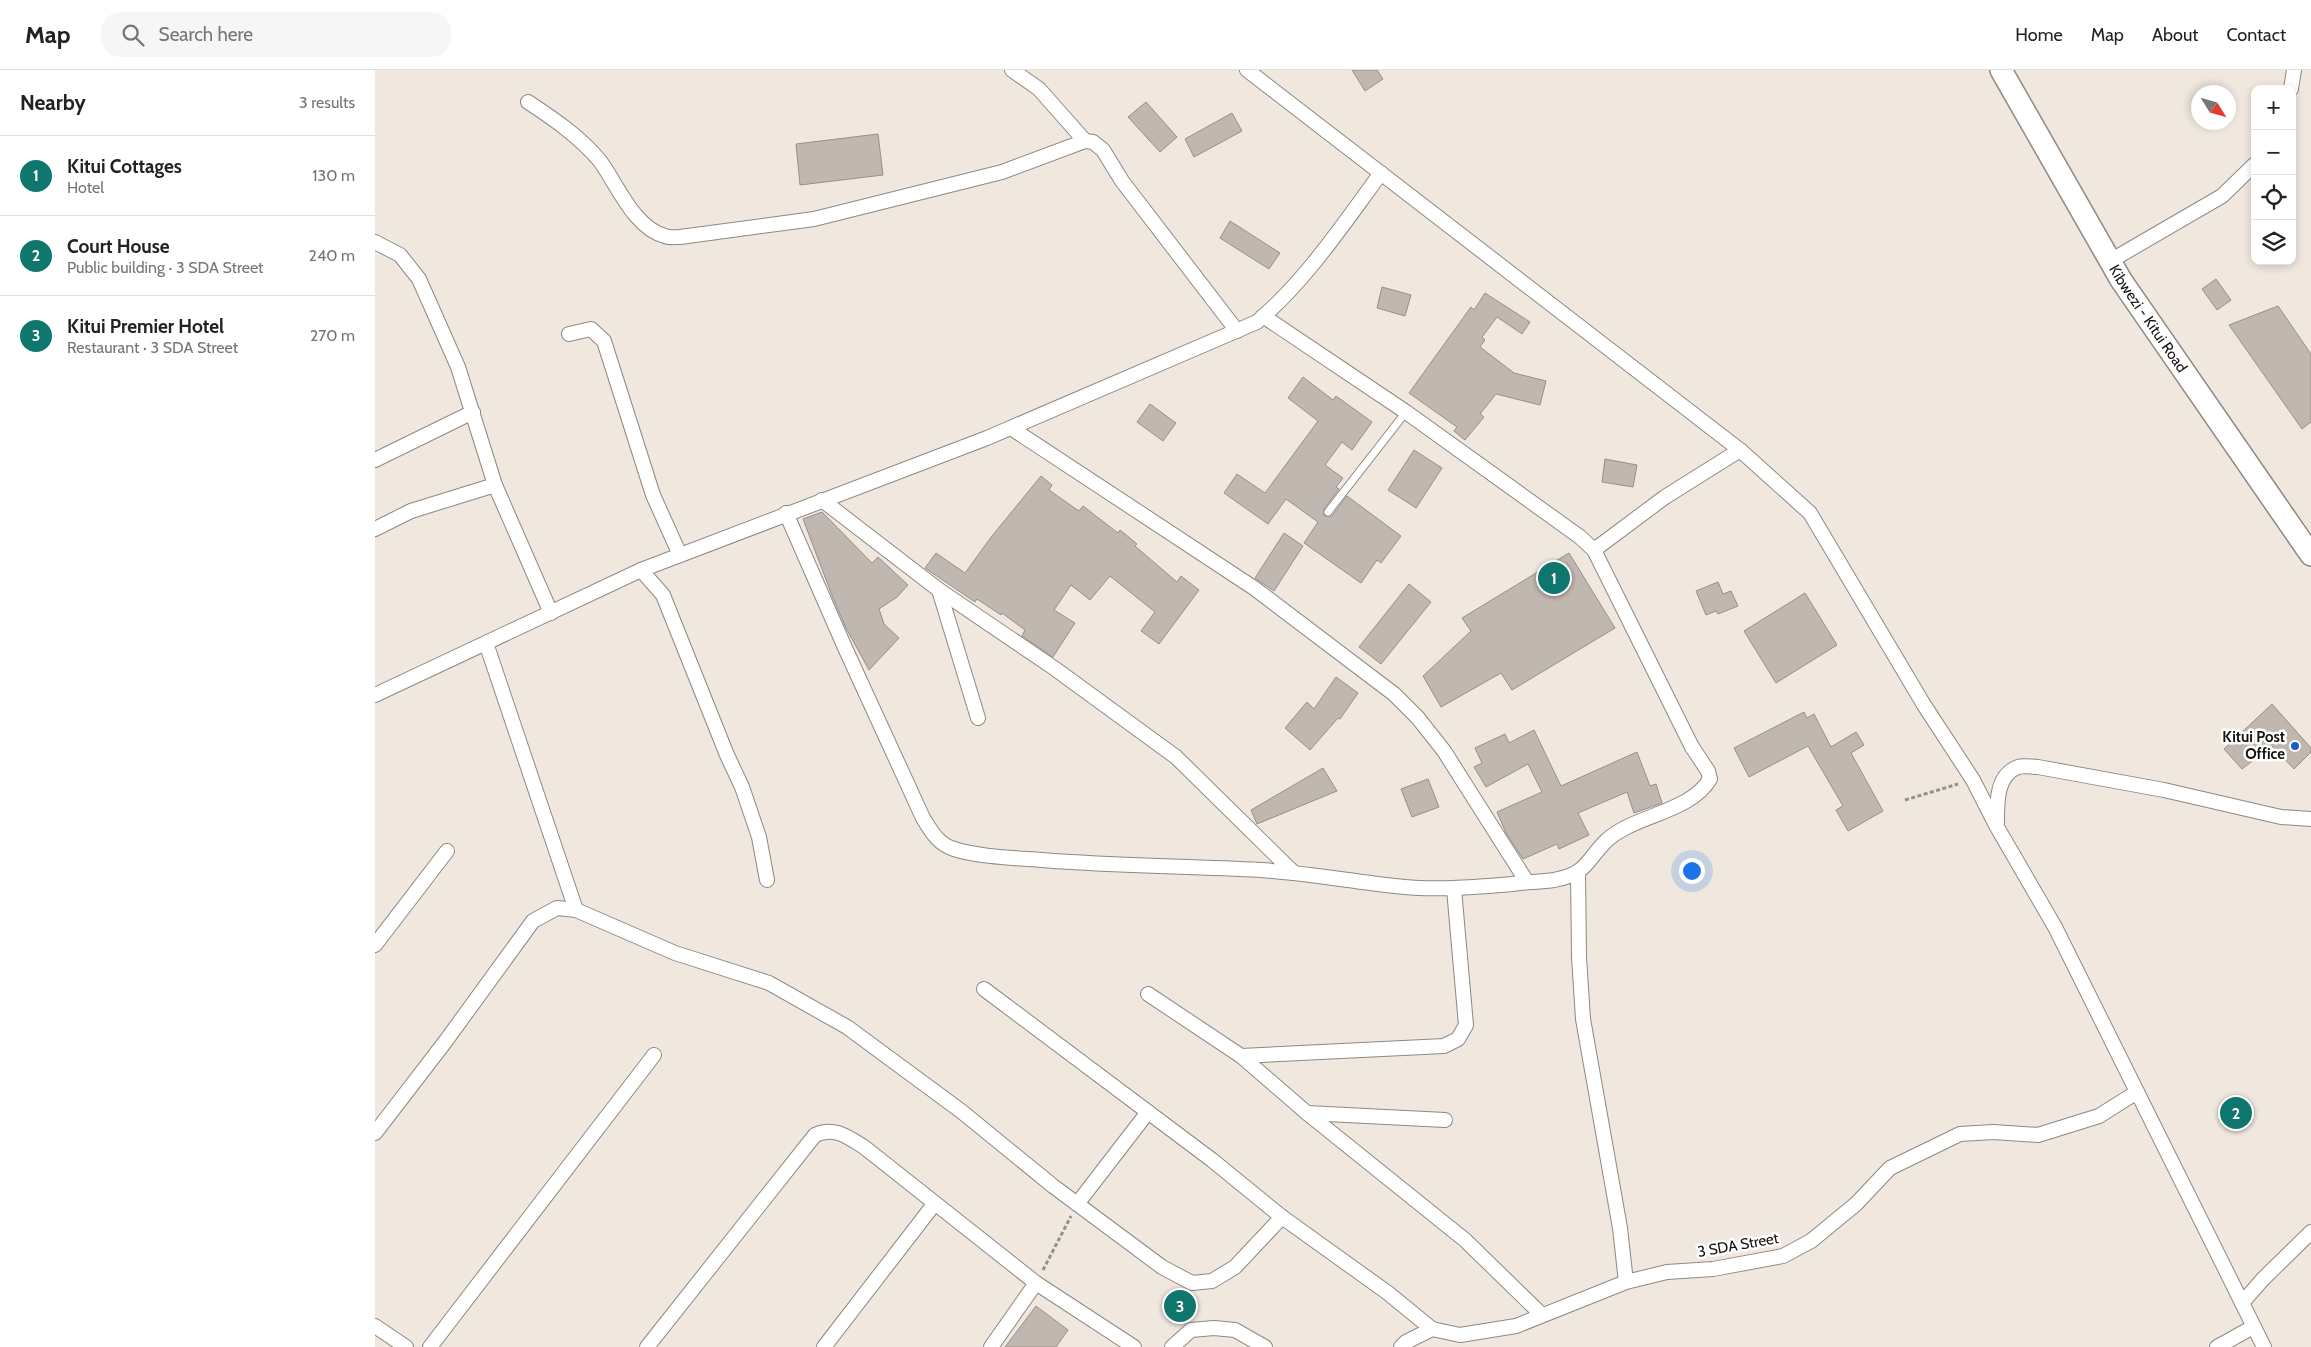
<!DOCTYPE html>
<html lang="en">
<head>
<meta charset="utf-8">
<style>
	:root { --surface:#fff; --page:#f6f6f6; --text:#222; --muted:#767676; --line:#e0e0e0; --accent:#0f766e }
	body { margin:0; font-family:Cabin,sans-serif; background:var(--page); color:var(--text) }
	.controls { position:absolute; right:15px; top:15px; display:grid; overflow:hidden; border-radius:10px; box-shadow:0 2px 8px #0003 }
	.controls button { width:45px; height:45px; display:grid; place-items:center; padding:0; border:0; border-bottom:1px solid var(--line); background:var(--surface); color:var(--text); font:25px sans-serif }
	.compass { position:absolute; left:1816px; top:15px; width:45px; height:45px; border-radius:50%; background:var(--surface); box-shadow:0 2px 8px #0003; rotate:127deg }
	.you { position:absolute; left:1316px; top:800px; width:18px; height:18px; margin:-12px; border:4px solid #fff; border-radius:50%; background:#1a73e8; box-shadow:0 0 0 8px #1a73e833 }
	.badge { display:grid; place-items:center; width:32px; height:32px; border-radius:50%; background:var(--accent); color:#fff; font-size:16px; font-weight:700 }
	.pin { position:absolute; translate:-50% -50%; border:2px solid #fff; box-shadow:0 1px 5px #0006 }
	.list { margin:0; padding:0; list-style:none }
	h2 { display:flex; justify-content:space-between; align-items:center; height:65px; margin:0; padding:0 20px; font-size:21px }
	h2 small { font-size:16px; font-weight:400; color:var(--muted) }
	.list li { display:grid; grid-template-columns:32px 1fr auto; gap:15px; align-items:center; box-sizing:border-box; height:80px; padding:0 20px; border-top:1px solid var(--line) }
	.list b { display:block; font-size:19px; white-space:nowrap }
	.list p { margin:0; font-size:16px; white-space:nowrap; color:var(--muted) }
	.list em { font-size:16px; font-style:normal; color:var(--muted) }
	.icon { flex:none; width:28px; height:28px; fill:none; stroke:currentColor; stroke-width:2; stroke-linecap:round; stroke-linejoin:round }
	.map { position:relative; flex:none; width:1936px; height:1277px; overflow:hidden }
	header { display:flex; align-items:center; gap:30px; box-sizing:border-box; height:70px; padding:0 25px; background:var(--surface); border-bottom:1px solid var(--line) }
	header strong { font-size:24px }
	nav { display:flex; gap:28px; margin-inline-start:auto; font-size:18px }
	.search { width:350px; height:45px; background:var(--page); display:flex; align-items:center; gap:12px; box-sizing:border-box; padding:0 18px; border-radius:20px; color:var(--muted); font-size:19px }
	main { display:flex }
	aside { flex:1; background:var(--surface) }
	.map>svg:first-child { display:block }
</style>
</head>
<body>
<header>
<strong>Map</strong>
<div class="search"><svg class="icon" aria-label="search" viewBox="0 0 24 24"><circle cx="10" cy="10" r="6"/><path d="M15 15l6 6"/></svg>Search here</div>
<nav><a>Home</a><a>Map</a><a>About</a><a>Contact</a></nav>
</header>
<main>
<aside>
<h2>Nearby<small>3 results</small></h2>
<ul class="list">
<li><span class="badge">1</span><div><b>Kitui Cottages</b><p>Hotel</p></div><em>130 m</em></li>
<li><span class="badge">2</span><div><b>Court House</b><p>Public building · 3 SDA Street</p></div><em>240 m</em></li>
<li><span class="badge">3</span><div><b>Kitui Premier Hotel</b><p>Restaurant · 3 SDA Street</p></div><em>270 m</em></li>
</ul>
</aside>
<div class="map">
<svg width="1936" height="1277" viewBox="0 0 1936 1277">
	<rect width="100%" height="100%" fill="#f0e8df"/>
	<!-- building -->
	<g fill="#c0b8b0" stroke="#989088">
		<path d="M977 0H1002L1008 9 990 21Z"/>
		<path d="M771 32 802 67 785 82 753 47Z"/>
		<path d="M857 43 867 61 819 87 810 69Z"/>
		<path d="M503 64 508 105 425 115 421 74Z"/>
		<path d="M855 151 905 183 894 199 845 168Z"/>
		<path d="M1841 209 1856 230 1842 240 1827 219Z"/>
		<path d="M1007 217 1036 225 1030 246 1002 238Z"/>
		<path d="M1110 223 1155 252 1147 264 1122 247 1107 267 1110 270 1105 277 1139 303 1171 311 1165 335 1121 324 1105 344 1109 347 1090 370 1079 361 1082 357 1034 323 1096 237 1099 240Z"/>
		<path d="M1903 236 1936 284V352L1927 359 1854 255Z"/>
		<path d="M928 307 958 330 961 326 997 352 977 380 967 372 950 395 968 408 961 417 964 419 949 439V446H957L972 426 1026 466 1006 493 1002 490 986 513 929 473 943 452 911 429 893 454 849 423 862 404 890 423 943 351 913 328Z"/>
		<path d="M775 334 801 353 788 371 762 352Z"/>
		<path d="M1039 380 1067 398 1041 438 1013 420Z"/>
		<path d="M1230 389 1262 395 1258 417 1227 412Z"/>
		<path d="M666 406 677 415 674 420 704 441 708 436 743 463 745 460 762 474 760 476 802 512 806 506 824 520 784 574 766 561 780 542 735 506 715 530 696 515 679 540 700 553 678 587 647 566 650 560 627 543 626 545 602 529 600 532 550 498 561 483 590 503 617 466Z"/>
		<path d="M447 442 497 493 503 487 533 515 522 527 504 539 509 554 524 568 494 600 471 558 458 528 428 449Z"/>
		<path d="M909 463 928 476 899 521 880 508Z"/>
		<path d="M1194 483 1240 558 1137 620 1126 603 1066 637 1048 606 1096 561 1087 548Z"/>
		<path d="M1343 512 1348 524 1356 521 1363 536 1343 544 1341 541 1331 545 1321 521Z"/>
		<path d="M1034 514 1056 532 1006 594 984 577Z"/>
		<path d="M1430 523 1462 575 1401 613 1369 561Z"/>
		<path d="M961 607 983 623 965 649 963 648 935 680 910 658 932 632 939 639Z"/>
		<path d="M1897 634 1936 678V682L1919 699 1897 676 1867 699 1849 679Z"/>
		<path d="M1429 642 1432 648 1439 644 1456 677 1481 662 1489 675 1476 683 1508 741 1473 761 1461 740 1468 736 1433 676 1374 707 1359 678Z"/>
		<path d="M1159 660 1186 716 1262 682 1275 716 1281 714 1287 733 1259 743 1252 722 1203 743 1214 765 1184 779 1182 774 1148 789 1131 763 1122 742 1167 722 1153 694 1111 717 1099 697 1107 693 1100 678 1130 664 1134 673Z"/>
		<path d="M948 698 962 721 882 754 876 740Z"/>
		<path d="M1053 709 1064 737 1037 747 1026 719Z"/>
		<path d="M661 1236 693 1260 681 1277H630Z"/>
	</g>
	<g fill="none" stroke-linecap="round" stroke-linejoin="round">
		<defs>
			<path id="lane" d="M953 442 1031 342"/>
			<g id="street">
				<path d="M637 0 664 19 710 71"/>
				<path d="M872 0 1365 380 1435 443 1549 635 1598 710 1622 757 1680 857 1889 1277"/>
				<path d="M1916 19 1919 0"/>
				<path d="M153 32C179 49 205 67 225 91 242 114 259 158 290 166 294 168 300 167 305 167L439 149 627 102 710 71 718 72 728 80 747 111 862 261"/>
				<path d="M0 172 25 185 44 209 83 297 120 415 176 543"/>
				<path d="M1735 191 1847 126 1880 94"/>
				<path d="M888 246 1031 342 1205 467 1219 480 1290 427 1365 380"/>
				<path d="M194 264 216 259 229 271 278 425 305 485"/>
				<path d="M636 358 879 518 1019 624 1043 648 1069 681 1152 812"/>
				<path d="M0 390 98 342"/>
				<path d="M447 430 564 520 679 598 801 687 919 803"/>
				<path d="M411 443 471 580 548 748C556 761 563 774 579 779 604 787 641 788 667 790 740 796 813 796 886 800 931 803 975 811 1020 816 1059 821 1098 817 1137 814 1151 812 1166 812 1179 810 1212 804 1211 791 1231 771 1258 745 1315 743 1335 709L1333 701 1317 677 1219 480"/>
				<path d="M0 459 36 441 120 415"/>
				<path d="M266 500 288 525 352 685 367 717 384 767 392 810"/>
				<path d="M564 520 603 648"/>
				<path d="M111 573 201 840"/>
				<path d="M0 625 266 500 612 368 882 252C932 209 967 156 1006 103"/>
				<path d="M1622 753C1622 733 1621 705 1643 697 1649 695 1657 697 1663 697L1789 720 1906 747 1936 749"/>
				<path d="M1203 802 1204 887 1208 949 1245 1158 1251 1212"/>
				<path d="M0 875 72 781"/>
				<path d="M609 919 837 1090 907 1147 1013 1223 1057 1259"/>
				<path d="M773 924 866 986 932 1043 1090 1170 1167 1245"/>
				<path d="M866 986 1069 976 1083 969 1091 955 1079 819"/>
				<path d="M932 1043 1070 1050"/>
				<path d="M0 1063 70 972 158 851 182 838 201 840 300 883 394 913 472 957 586 1041 678 1116 787 1197 817 1213 837 1211 860 1197 907 1147"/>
				<path d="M702 1134 773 1042"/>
				<path d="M1867 1233 1888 1209 1936 1162"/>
				<path d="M0 1256 31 1277"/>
				<path d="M55 1277 279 985"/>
				<path d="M272 1277 440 1065C459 1056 473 1067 489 1077L661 1213 759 1277"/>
				<path d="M449 1277 560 1133"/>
				<path d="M616 1277 661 1213"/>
				<path d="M797 1277 816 1260 839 1258 860 1260 890 1277"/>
				<path d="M1026 1277 1031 1272 1057 1259 1085 1265 1141 1256 1251 1212 1292 1202 1338 1199 1408 1186 1436 1171 1481 1134 1515 1098 1585 1064 1618 1062 1663 1065 1724 1046 1762 1022"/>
				<path d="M1842 1277 1878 1257"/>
			</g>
			<g id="primary">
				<path id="s1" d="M1626 0 1746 210 1936 485"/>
			</g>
		</defs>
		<!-- lane casing -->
		<use href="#lane" stroke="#908880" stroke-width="9"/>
		<!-- street casing -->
		<use href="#street" stroke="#908880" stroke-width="16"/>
		<!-- primary casing -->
		<use href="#primary" stroke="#908880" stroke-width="24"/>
		<!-- path -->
		<g stroke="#969089" stroke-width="3" stroke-dasharray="4 2.5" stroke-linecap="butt">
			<path d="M1530 730 1583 714"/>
			<path d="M668 1200 696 1146"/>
		</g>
		<!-- lane -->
		<use href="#lane" stroke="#fff" stroke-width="7"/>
		<!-- street -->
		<use href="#street" stroke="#fff" stroke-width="14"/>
		<!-- primary -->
		<use href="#primary" stroke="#fff" stroke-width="21"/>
	</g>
	<!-- markers -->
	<circle fill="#195bc7" stroke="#fff" stroke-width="2" cx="1920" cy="676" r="5"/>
	<g text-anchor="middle" stroke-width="5" stroke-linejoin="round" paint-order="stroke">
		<!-- street labels -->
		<g font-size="15" fill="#13100d" stroke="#fff">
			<text dy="5" stroke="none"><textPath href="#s1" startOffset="289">Kibwezi - Kitui Road</textPath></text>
			<text transform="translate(1363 1175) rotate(-10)" y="5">3 SDA Street</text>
		</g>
		<!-- poi labels -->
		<g font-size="15" font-weight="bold" fill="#13100d" stroke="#fff" text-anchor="end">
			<text x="1910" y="672">Kitui Post<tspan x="1910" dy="17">Office</tspan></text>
		</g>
	</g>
</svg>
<div class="controls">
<button>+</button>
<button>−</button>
<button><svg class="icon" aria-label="locate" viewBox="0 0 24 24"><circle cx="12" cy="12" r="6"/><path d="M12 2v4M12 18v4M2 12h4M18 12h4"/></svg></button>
<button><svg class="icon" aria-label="layers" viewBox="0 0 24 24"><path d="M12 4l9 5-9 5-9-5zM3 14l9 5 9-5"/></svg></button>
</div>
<svg class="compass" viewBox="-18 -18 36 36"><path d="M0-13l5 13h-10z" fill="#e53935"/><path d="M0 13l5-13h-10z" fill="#767676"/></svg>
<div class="you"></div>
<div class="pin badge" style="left:1179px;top:508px">1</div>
<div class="pin badge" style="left:1861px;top:1043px">2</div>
<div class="pin badge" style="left:805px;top:1236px">3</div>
</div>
</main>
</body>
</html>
